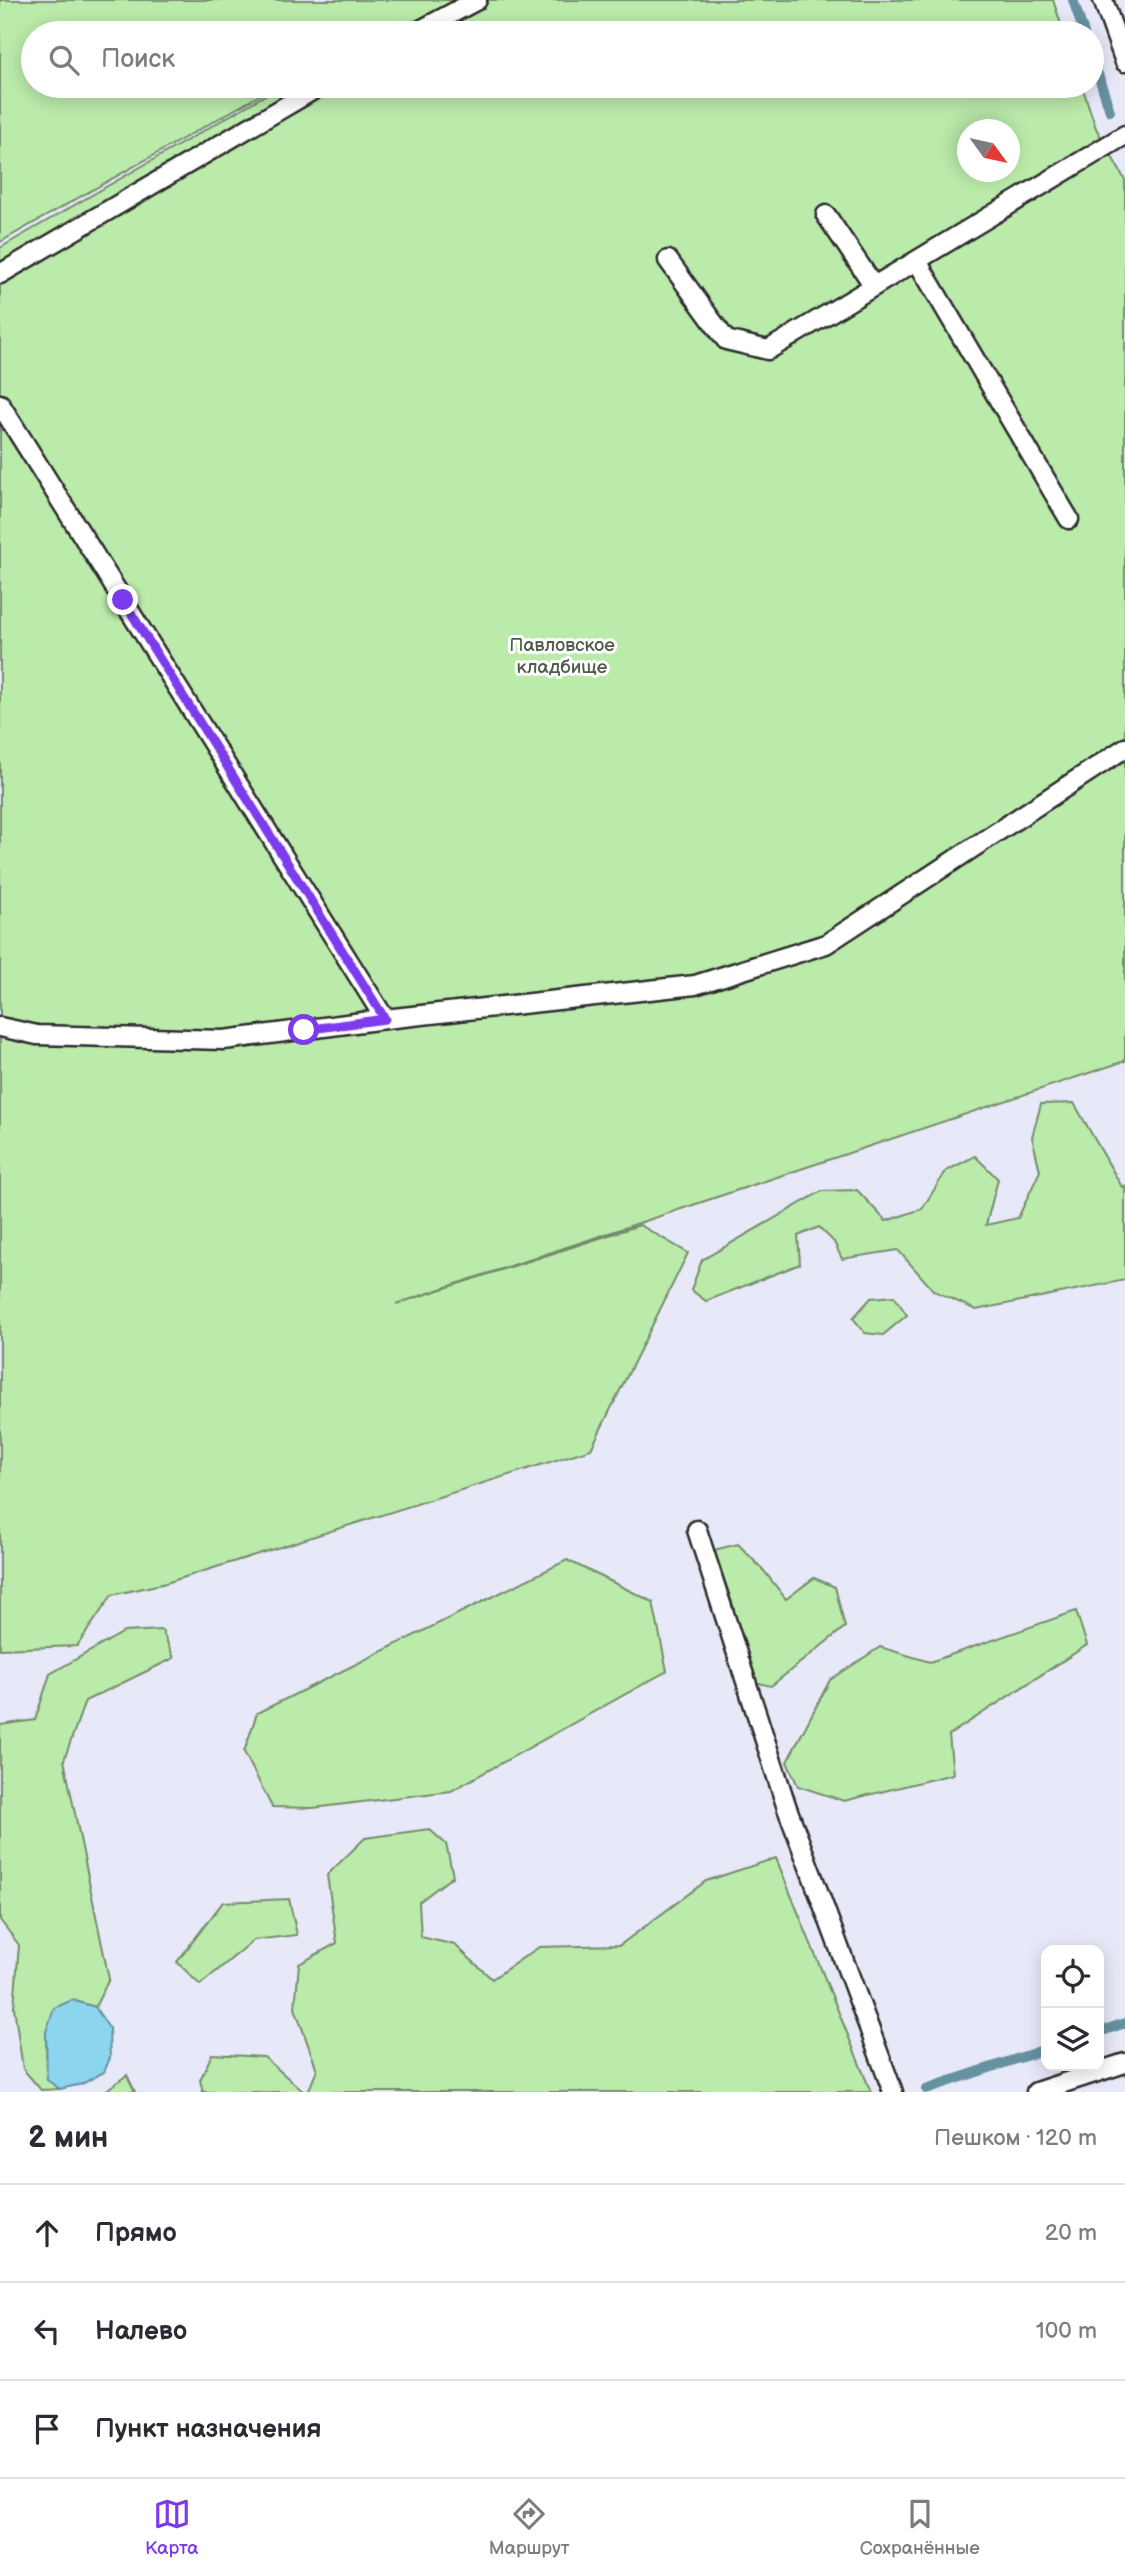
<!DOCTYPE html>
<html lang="ru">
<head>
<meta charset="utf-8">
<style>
	:root { --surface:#fff; --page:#f7f7f7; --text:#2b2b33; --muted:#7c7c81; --line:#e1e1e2; --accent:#7c3aed }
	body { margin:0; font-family:"Balsamiq Sans",sans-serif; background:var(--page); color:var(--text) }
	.controls { position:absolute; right:21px; bottom:21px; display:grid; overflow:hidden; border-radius:14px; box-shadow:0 4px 18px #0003 }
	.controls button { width:63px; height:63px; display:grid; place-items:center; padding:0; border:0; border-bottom:2px solid var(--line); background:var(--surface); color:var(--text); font:35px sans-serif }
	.compass { position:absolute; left:957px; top:119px; width:63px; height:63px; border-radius:50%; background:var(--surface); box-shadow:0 4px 18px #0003; rotate:123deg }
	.stop { position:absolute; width:21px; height:21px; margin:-16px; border:5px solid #7c3aed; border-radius:50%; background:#fff }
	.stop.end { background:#7c3aed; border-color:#fff; box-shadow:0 2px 7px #0008 }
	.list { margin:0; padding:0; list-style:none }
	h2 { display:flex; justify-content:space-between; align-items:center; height:91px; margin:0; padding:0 28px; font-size:30px }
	h2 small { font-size:23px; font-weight:400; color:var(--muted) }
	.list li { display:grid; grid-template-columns:46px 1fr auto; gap:21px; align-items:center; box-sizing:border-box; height:98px; padding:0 28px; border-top:2px solid var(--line) }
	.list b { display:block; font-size:26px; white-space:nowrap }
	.list em { font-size:23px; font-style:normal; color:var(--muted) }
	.icon { flex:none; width:38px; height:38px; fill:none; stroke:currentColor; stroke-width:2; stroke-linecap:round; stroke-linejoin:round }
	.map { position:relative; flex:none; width:1125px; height:2092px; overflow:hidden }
	.search { position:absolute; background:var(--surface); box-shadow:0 4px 18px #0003; left:21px; right:21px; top:21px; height:77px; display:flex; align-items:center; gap:18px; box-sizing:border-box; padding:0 24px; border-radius:38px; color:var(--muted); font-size:26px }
	.sheet { height:385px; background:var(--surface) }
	nav { display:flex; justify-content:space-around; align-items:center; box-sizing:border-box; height:98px; border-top:2px solid var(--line); background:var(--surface); font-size:19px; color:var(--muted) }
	nav a { display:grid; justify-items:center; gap:4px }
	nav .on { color:var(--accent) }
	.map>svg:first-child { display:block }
</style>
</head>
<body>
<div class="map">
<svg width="1125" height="2092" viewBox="0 0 1125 2092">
	<rect width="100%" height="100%" fill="#e8e9f8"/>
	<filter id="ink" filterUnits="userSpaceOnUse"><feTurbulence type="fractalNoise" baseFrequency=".0143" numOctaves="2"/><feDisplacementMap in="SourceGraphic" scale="14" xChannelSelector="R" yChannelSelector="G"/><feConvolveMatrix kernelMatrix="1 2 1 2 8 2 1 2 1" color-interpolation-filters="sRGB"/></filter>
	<g filter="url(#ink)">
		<!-- green -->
		<g fill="#bbebab" stroke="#738b6b" stroke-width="2" fill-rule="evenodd">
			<path d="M0 0H1053L1064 33H33V86H276L0 242Z"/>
			<path d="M281 86H1082L1096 128 1125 180V1061L396 1304 640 1225 688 1253 591 1449 166 1583 112 1595 77 1646 0 1649V248ZM968 130H1010V172H968Z"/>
			<path d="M1074 1103 1122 1187 1125 1186V1280L976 1310 934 1291 898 1250 842 1259 834 1242 819 1227 798 1236 800 1264 706 1301 691 1290 702 1260 822 1191 857 1190 886 1221 922 1209 946 1171 975 1156 998 1179 986 1225 1018 1218 1040 1171 1032 1137 1041 1104Z"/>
			<path d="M894 1296 907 1315 883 1335 865 1333 853 1318 871 1298Z"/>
			<path d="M738 1544 764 1571 786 1599 814 1578 835 1587 845 1627 771 1686 733 1677 722 1638 734 1608 714 1550Z"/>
			<path d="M567 1560 653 1602 667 1671 451 1791 313 1808 272 1807 244 1752 257 1713Z"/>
			<path d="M1076 1611 1087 1645 949 1735 953 1774 844 1801 798 1786 787 1762 830 1680 880 1647 930 1662Z"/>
			<path d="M162 1630 174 1658 85 1701 64 1760 109 1979 95 2007 72 2000 46 2032 47 2079 60 2089 41 2090 23 2069 14 2007 19 1945 0 1920V1725L35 1720 50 1674 124 1632Z"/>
			<path d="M429 1829 446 1844 453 1876 419 1902 421 1937 455 1945 492 1979 539 1947 620 1945 706 1881 776 1858 871 2092H308L317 2070 295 2008 299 1964 337 1943 327 1875 365 1838Z"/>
			<path d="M289 1899 297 1935 254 1940 200 1985 177 1962 223 1902Z"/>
			<path d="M212 2054 264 2057 304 2092H203L200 2080Z"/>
			<path d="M127 2075 135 2092H103L105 2091Z"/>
		</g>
		<!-- water -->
		<path fill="#8dd5ee" stroke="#6691a0" stroke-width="2" d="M72 2000 95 2007 109 2028 110 2058 104 2072 82 2084 60 2089 47 2080 46 2032 54 2008Z"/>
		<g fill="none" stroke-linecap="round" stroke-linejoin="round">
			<!-- stream -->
			<g stroke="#6691a0" stroke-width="10">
				<path d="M1073 0 1084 33"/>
				<path d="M1092 56 1110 111"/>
				<path d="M1099 2032 1125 2023"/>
				<path d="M926 2089 1046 2049"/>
			</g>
			<defs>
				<g id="service">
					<path d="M1103 0 1125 62"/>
					<path d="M415 33 477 0"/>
					<path d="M826 215 874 286"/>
					<path d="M668 260 726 340 768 350 1125 135"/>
					<path d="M917 261 1069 519"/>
					<path d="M0 274 320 86"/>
					<path d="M0 404 385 1019"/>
					<path d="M0 1027 37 1035 224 1040 385 1019 695 985 826 944 1125 748"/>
					<path d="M697 1530 787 1808 893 2092"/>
					<path d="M1036 2092 1125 2063"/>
				</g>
			</defs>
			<!-- service casing -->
			<use href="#service" stroke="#2b2b2b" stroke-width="23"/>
			<!-- service -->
			<use href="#service" stroke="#fff" stroke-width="18"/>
		</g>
	</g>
	<g fill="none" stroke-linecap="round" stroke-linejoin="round" filter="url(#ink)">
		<!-- route -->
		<path stroke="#7c3aed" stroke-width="9" d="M123 600 385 1019 304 1030"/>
	</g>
	<g text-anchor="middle" stroke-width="6" stroke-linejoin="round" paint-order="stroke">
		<!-- park labels -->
		<g font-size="19" fill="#4f5b4b" stroke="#fff">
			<text x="562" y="651">Павловское<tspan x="562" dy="22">кладбище</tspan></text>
		</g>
	</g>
</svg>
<div class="controls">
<button><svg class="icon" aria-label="locate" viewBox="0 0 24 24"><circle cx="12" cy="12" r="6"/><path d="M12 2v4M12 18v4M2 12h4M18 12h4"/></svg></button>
<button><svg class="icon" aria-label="layers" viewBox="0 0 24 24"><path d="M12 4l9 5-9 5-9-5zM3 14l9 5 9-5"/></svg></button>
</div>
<svg class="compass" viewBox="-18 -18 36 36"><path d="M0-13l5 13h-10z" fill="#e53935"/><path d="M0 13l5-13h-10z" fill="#7c7c81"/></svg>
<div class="stop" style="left:304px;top:1030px"></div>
<div class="stop end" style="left:123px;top:600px"></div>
<div class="search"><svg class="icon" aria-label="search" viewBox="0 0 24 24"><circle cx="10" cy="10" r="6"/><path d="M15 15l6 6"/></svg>Поиск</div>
</div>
<section class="sheet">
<h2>2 мин<small>Пешком · 120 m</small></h2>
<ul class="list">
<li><svg class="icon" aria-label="ahead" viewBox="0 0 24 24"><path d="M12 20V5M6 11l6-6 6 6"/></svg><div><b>Прямо</b></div><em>20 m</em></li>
<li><svg class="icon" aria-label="left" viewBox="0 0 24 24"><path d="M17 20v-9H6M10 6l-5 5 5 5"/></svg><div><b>Налево</b></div><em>100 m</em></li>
<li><svg class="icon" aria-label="arrive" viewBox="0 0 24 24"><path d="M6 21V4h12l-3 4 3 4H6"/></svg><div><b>Пункт назначения</b></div></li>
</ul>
</section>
<nav>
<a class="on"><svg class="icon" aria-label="map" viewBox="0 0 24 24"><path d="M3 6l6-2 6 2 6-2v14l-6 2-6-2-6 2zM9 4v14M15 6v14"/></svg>Карта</a>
<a><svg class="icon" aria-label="directions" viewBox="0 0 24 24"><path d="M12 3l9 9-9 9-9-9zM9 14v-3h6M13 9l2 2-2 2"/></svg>Маршрут</a>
<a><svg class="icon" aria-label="saved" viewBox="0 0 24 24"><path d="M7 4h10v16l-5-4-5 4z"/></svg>Сохранённые</a>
</nav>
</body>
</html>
